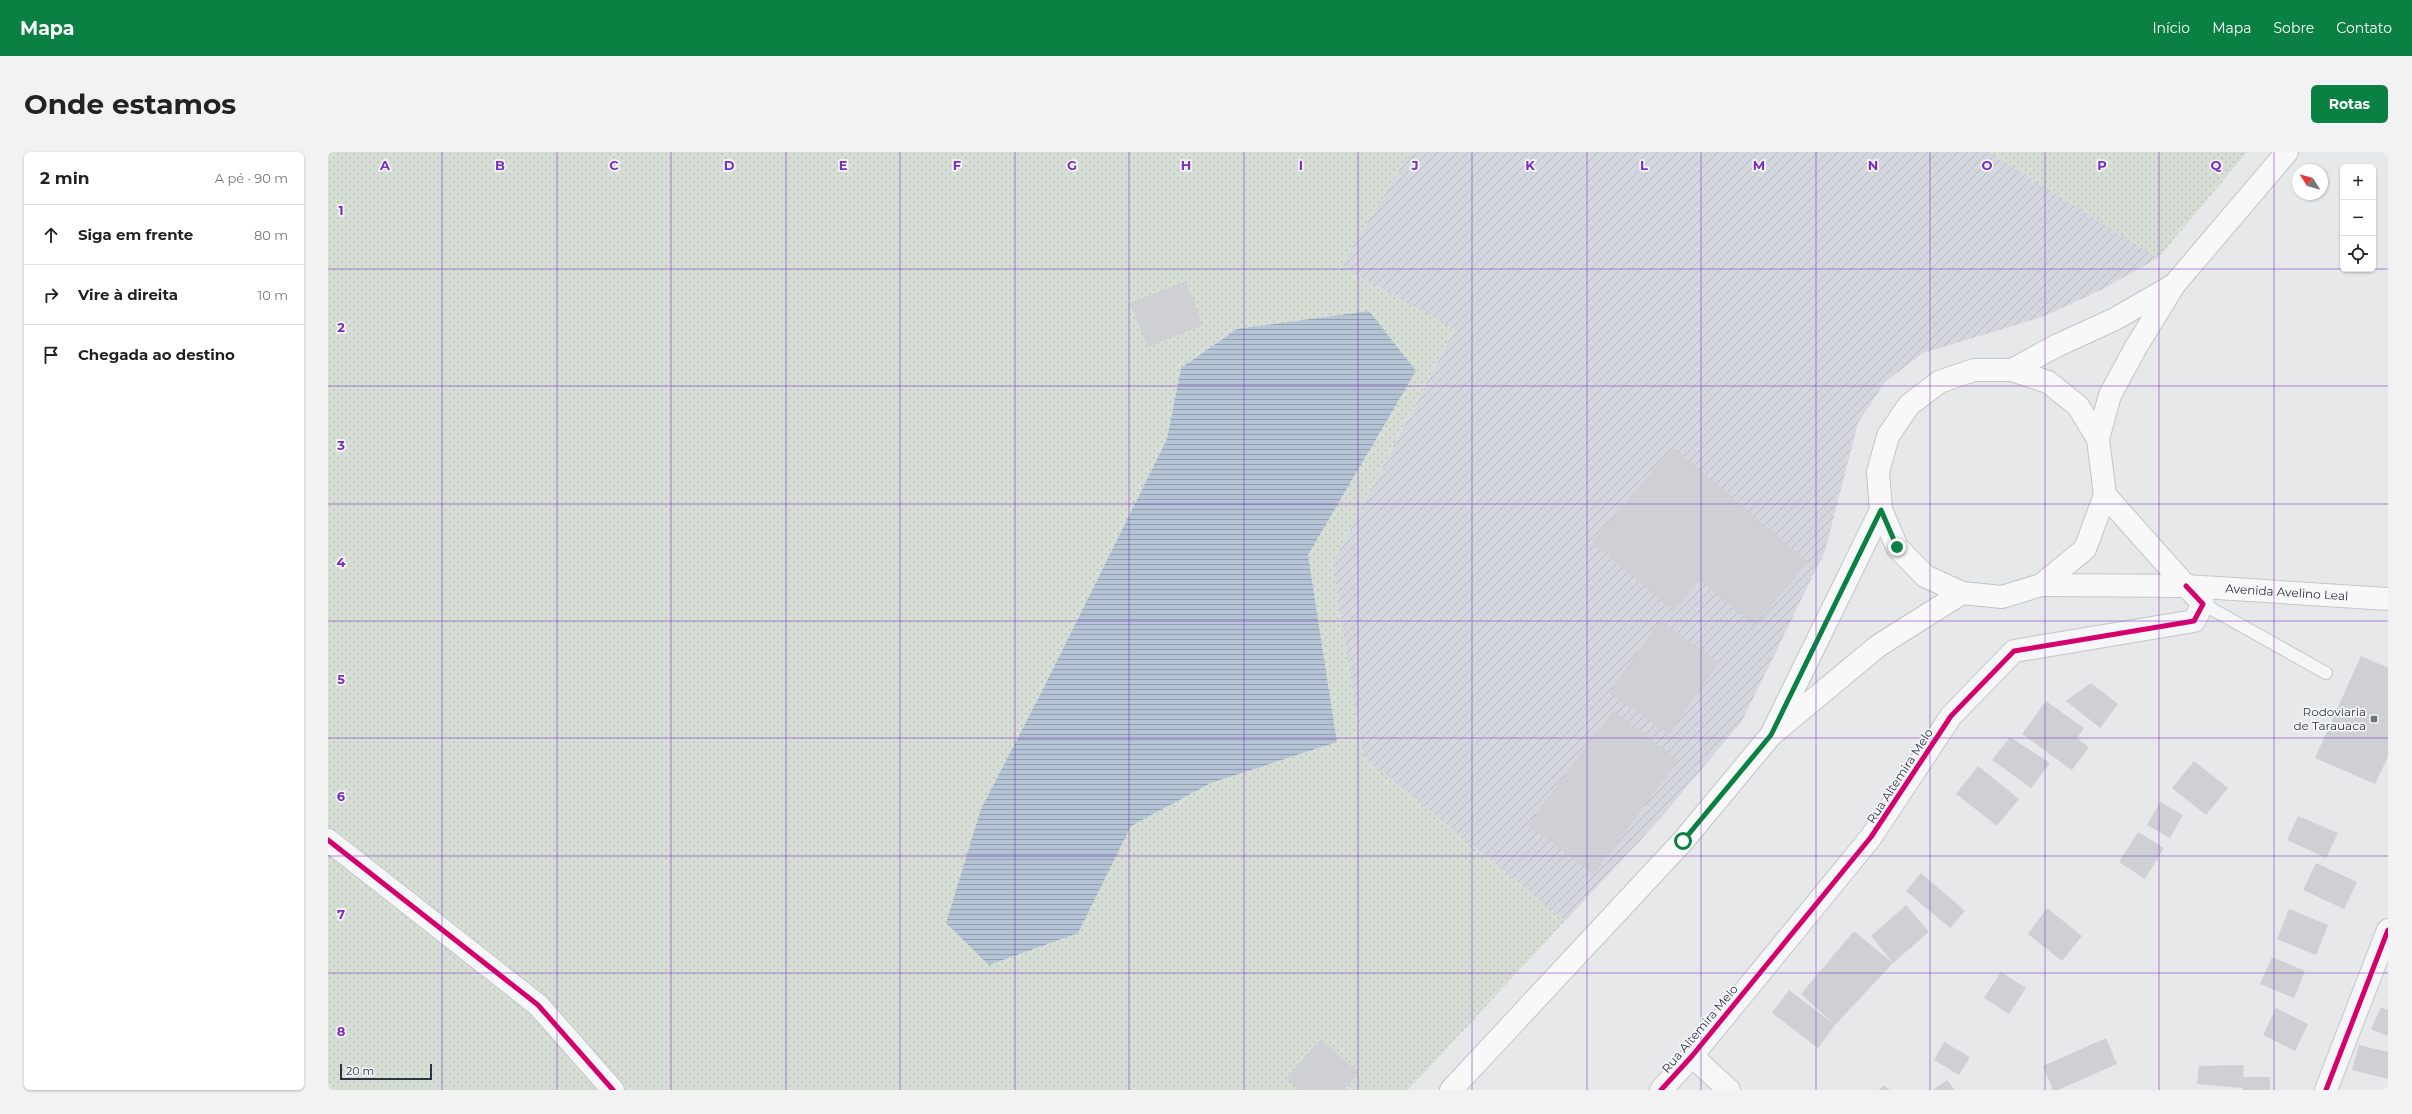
<!DOCTYPE html>
<html lang="pt">
<head>
<meta charset="utf-8">
<style>
	:root { --surface:#fff; --page:#f2f2f2; --text:#222; --muted:#767676; --line:#e0e0e0; --accent:#0b8043 }
	body { margin:0; font-family:Montserrat,sans-serif; background:var(--page); color:var(--text) }
	.controls { position:absolute; right:12px; top:12px; display:grid; overflow:hidden; border-radius:6px; box-shadow:0 1px 3px #0004 }
	.controls button { width:36px; height:36px; display:grid; place-items:center; padding:0; border:0; border-bottom:1px solid var(--line); background:var(--surface); color:var(--text); font:20px sans-serif }
	.compass { position:absolute; left:1964px; top:12px; width:36px; height:36px; border-radius:50%; background:var(--surface); box-shadow:0 1px 3px #0004; rotate:307deg }
	.scale { position:absolute; left:12px; bottom:10px; width:92px; box-sizing:border-box; padding-left:4px; border:2px solid #2b3445; border-top:0; font-size:11px; line-height:14px; white-space:nowrap; color:#2b3445; -webkit-text-stroke:3px #f4f6f9; paint-order:stroke }
	.stop { position:absolute; width:12px; height:12px; margin:-9px; border:3px solid #0b8043; border-radius:50%; background:#fff }
	.stop.end { background:#0b8043; border-color:#fff; box-shadow:0 1px 4px #0008 }
	.list { margin:0; padding:0; list-style:none }
	h2 { display:flex; justify-content:space-between; align-items:center; height:52px; margin:0; padding:0 16px; font-size:17px }
	h2 small { font-size:13px; font-weight:400; color:var(--muted) }
	.list li { display:grid; grid-template-columns:26px 1fr auto; gap:12px; align-items:center; box-sizing:border-box; height:60px; padding:0 16px; border-top:1px solid var(--line) }
	.list b { display:block; font-size:15px; white-space:nowrap }
	.list em { font-size:13px; font-style:normal; color:var(--muted) }
	.icon { flex:none; width:22px; height:22px; fill:none; stroke:currentColor; stroke-width:2; stroke-linecap:round; stroke-linejoin:round }
	.map { position:relative; flex:none; width:2060px; height:938px; overflow:hidden; border-radius:6px }
	header { display:flex; align-items:center; gap:24px; box-sizing:border-box; height:56px; padding:0 20px; background:var(--accent); color:#fff }
	header strong { font-size:19px }
	nav { display:flex; gap:22px; margin-inline-start:auto; font-size:14px }
	.intro { display:flex; align-items:center; justify-content:space-between; box-sizing:border-box; height:96px; padding:0 24px }
	h1 { margin:0; font-size:28px }
	.button { padding:10px 18px; border-radius:6px; background:var(--accent); color:#fff; font-size:14px; font-weight:700 }
	main { display:flex; gap:24px; padding:0 24px }
	aside { flex:1; background:var(--surface); border-radius:6px; box-shadow:0 1px 3px #0004 }
	.map>svg:first-child { display:block }
</style>
</head>
<body>
<header>
<strong>Mapa</strong>
<nav><a>Início</a><a>Mapa</a><a>Sobre</a><a>Contato</a></nav>
</header>
<div class="intro"><h1>Onde estamos</h1><a class="button">Rotas</a></div>
<main>
<aside>
<h2>2 min<small>A pé · 90 m</small></h2>
<ul class="list">
<li><svg class="icon" aria-label="ahead" viewBox="0 0 24 24"><path d="M12 20V5M6 11l6-6 6 6"/></svg><div><b>Siga em frente</b></div><em>80 m</em></li>
<li><svg class="icon" aria-label="right" viewBox="0 0 24 24"><path d="M7 20v-9h11M14 6l5 5-5 5"/></svg><div><b>Vire à direita</b></div><em>10 m</em></li>
<li><svg class="icon" aria-label="arrive" viewBox="0 0 24 24"><path d="M6 21V4h12l-3 4 3 4H6"/></svg><div><b>Chegada ao destino</b></div></li>
</ul>
</aside>
<div class="map">
<svg width="2060" height="938" viewBox="0 0 2060 938">
	<defs>
		<pattern id="industrial-furrows" width="10" height="10" patternUnits="userSpaceOnUse"><rect width="10" height="10" fill="#d4d7dd"/><path d="M-1 1l2-2M0 10L10 0M9 11l2-2" fill="none" stroke="#b6b9bf"/></pattern>
		<pattern id="grass-dots" width="8" height="8" patternUnits="userSpaceOnUse"><rect width="8" height="8" fill="#d6ded6"/><path d="M2 2h.1M6 6h.1" fill="none" stroke="#b8bfb9" stroke-width="1.8" stroke-linecap="round"/></pattern>
		<pattern id="water-rules" width="6" height="5" patternUnits="userSpaceOnUse"><rect width="6" height="5" fill="#b4c4d5"/><path d="M0 2.5h6" fill="none" stroke="#93a0af"/></pattern>
	</defs>
	<rect width="100%" height="100%" fill="#e6e8ea"/>
	<!-- industrial -->
	<path fill="url(#industrial-furrows)" d="M1082 0H1662L1830 106 1773 138 1714 165 1595 201 1557 230 1530 271 1497 399 1414 569 1331 668 1237 769 1035 605 1004 412 1126 178 1013 114Z"/>
	<!-- grass -->
	<g fill="url(#grass-dots)" fill-rule="evenodd">
		<path d="M0 0H1082L1013 114 1126 177 1004 412 1035 605 1237 769 1080 938H0ZM853 216 1088 219 980 403 1009 590 883 631 803 674 653 657 714 539 839 287Z"/>
		<path d="M1662 0H1919L1830 106Z"/>
	</g>
	<!-- water -->
	<path fill="url(#water-rules)" d="M1041 159 1088 219 980 403 1009 590 883 631 803 674 750 781 661 813 618 771 653 657 714 539 839 287 853 216 909 177Z"/>
	<!-- building -->
	<g fill="#ced0d3">
		<path d="M858 129 875 173 820 195 802 151Z"/>
		<path d="M1345 295 1480 410 1426 474 1372 428 1345 459 1264 390Z"/>
		<path d="M1332 469 1391 510 1341 582 1281 541Z"/>
		<path d="M2033 504 2060 516V605L2047 632 1987 606Z"/>
		<path d="M1763 531 1790 552 1772 576 1738 549Z"/>
		<path d="M1718 549 1756 576 1749 586 1761 595 1744 618 1694 582Z"/>
		<path d="M1285 559 1350 608 1266 722 1200 673Z"/>
		<path d="M1682 585 1722 611 1703 636 1664 608Z"/>
		<path d="M1866 609 1900 636 1878 663 1844 636Z"/>
		<path d="M1650 614 1691 647 1669 674 1628 642Z"/>
		<path d="M1832 650 1855 663 1842 686 1819 673Z"/>
		<path d="M1970 664 2010 681 1998 706 1959 688Z"/>
		<path d="M1810 680 1836 696 1817 727 1791 710Z"/>
		<path d="M1988 711 2029 730 2016 757 1975 738Z"/>
		<path d="M1593 721 1637 759 1622 776 1578 739Z"/>
		<path d="M1578 753 1601 780 1565 811 1507 873 1490 896 1444 861 1461 838 1506 872 1473 842 1526 779 1565 811 1543 784Z"/>
		<path d="M1719 756 1754 784 1734 809 1700 782Z"/>
		<path d="M1961 757 2000 773 1988 803 1949 787Z"/>
		<path d="M1944 805 1977 819 1966 846 1932 832Z"/>
		<path d="M1673 820 1698 836 1681 862 1656 846Z"/>
		<path d="M2053 855 2060 858V884L2043 877Z"/>
		<path d="M1948 856 1980 872 1967 899 1935 883Z"/>
		<path d="M1778 886 1789 912 1730 938H1725L1715 914Z"/>
		<path d="M993 887 1031 921 1016 938H972L958 926Z"/>
		<path d="M1616 890 1642 905 1631 923 1606 908Z"/>
		<path d="M2031 893 2060 900V927L2024 918Z"/>
		<path d="M1916 913 1915 925H1942V938H1915V936L1869 932 1871 914Z"/>
		<path d="M1619 928 1627 938H1605Z"/>
		<path d="M1556 933 1562 938H1551Z"/>
	</g>
	<g fill="none" stroke-linecap="round" stroke-linejoin="round">
		<defs>
			<path id="lane" d="M1875 452 1998 521"/>
			<g id="street">
				<path d="M0 688 210 853 285 938"/>
				<path d="M1364 904 1401 938"/>
				<path d="M1333 938 1364 904 1543 685 1623 564 1686 499 1866 469 1875 452 1858 434"/>
				<path d="M1998 938 2060 778"/>
			</g>
			<g id="secondary">
				<path d="M1777 343 1858 434"/>
				<path id="s1" d="M1713 433 1858 434 2060 447"/>
			</g>
			<g id="primary">
				<path d="M1684 218 1720 230 1750 254 1770 287 1777 343 1757 397 1713 433 1674 445 1634 441 1597 424 1569 395 1553 358 1550 320 1560 284 1581 253 1611 230 1646 218H1684L1728 194 1787 167 1846 133"/>
				<path d="M1770 287 1782 243 1808 195 1846 133 1959 0"/>
				<path d="M1446 577 1553 358"/>
				<path d="M1123 938 1355 689 1443 583 1550 494 1634 441"/>
			</g>
		</defs>
		<!-- lane casing -->
		<use href="#lane" stroke="#c4c6c8" stroke-width="14"/>
		<!-- street casing -->
		<use href="#street" stroke="#c4c6c8" stroke-width="24"/>
		<!-- secondary casing -->
		<use href="#secondary" stroke="#c4c6c8" stroke-width="24"/>
		<!-- primary casing -->
		<use href="#primary" stroke="#c2c5c8" stroke-width="24"/>
		<!-- lane -->
		<use href="#lane" stroke="#f5f6f7" stroke-width="12"/>
		<!-- street -->
		<use href="#street" stroke="#f5f6f7" stroke-width="22"/>
		<!-- secondary -->
		<use href="#secondary" stroke="#f8f8f8" stroke-width="22"/>
		<!-- primary -->
		<use href="#primary" stroke="#f8f8f8" stroke-width="22"/>
		<defs>
			<g id="cycleway">
				<path d="M0 688 210 853 285 938"/>
				<path d="M1333 938 1364 904 1543 685 1623 564 1686 499 1866 469 1875 452 1858 434"/>
				<path d="M1998 938 2060 778"/>
			</g>
		</defs>
		<!-- cycleway casing -->
		<use href="#cycleway" stroke="#f4f6f9" stroke-width="8"/>
		<!-- cycleway -->
		<use href="#cycleway" stroke="#d6006c" stroke-width="5"/>
	</g>
	<g fill="none" stroke-linecap="round" stroke-linejoin="round">
		<!-- route -->
		<path stroke="#0b8043" stroke-width="5" d="M1355 689 1443 583 1553 358 1569 395"/>
	</g>
	<!-- grid -->
	<path fill="none" stroke="#7b2cbf" stroke-width="1" stroke-opacity="0.55" d="M114 0V938M229 0V938M343 0V938M458 0V938M572 0V938M687 0V938M801 0V938M916 0V938M1030 0V938M1144 0V938M1259 0V938M1373 0V938M1488 0V938M1602 0V938M1717 0V938M1831 0V938M1946 0V938M0 117H2060M0 234H2060M0 352H2060M0 469H2060M0 586H2060M0 704H2060M0 821H2060"/>
	<!-- markers -->
	<rect fill="#6c737f" stroke="#f4f6f9" stroke-width="1.5" x="2042" y="563" width="8" height="8" rx="2"/>
	<g text-anchor="middle" stroke-width="3.5" stroke-linejoin="round" paint-order="stroke">
		<!-- street labels -->
		<g font-size="12" fill="#2b3445" stroke="#f4f6f9">
			<text dy="4" stroke="none"><textPath href="#s1" startOffset="246">Avenida Avelino Leal</textPath></text>
			<text transform="translate(1572 624) rotate(-57)" y="4">Rua Altemira Melo</text>
			<text transform="translate(1372 877) rotate(-50)" y="4">Rua Altemira Melo</text>
		</g>
		<!-- poi labels -->
		<g font-size="12" fill="#2b3445" stroke="#f4f6f9" text-anchor="end">
			<text x="2038" y="564">Rodoviaria<tspan x="2038" dy="14">de Tarauaca</tspan></text>
		</g>
	</g>
	<g font-size="13" text-anchor="middle" font-weight="bold" fill="#7b2cbf" stroke="#f4f6f9" stroke-width="3.5" stroke-linejoin="round" paint-order="stroke">
		<text x="57" y="18">A</text>
		<text x="172" y="18">B</text>
		<text x="286" y="18">C</text>
		<text x="401" y="18">D</text>
		<text x="515" y="18">E</text>
		<text x="629" y="18">F</text>
		<text x="744" y="18">G</text>
		<text x="858" y="18">H</text>
		<text x="973" y="18">I</text>
		<text x="1087" y="18">J</text>
		<text x="1202" y="18">K</text>
		<text x="1316" y="18">L</text>
		<text x="1431" y="18">M</text>
		<text x="1545" y="18">N</text>
		<text x="1659" y="18">O</text>
		<text x="1774" y="18">P</text>
		<text x="1888" y="18">Q</text>
		<text x="13" y="63">1</text>
		<text x="13" y="180">2</text>
		<text x="13" y="298">3</text>
		<text x="13" y="415">4</text>
		<text x="13" y="532">5</text>
		<text x="13" y="649">6</text>
		<text x="13" y="767">7</text>
		<text x="13" y="884">8</text>
	</g>
</svg>
<div class="controls">
<button>+</button>
<button>−</button>
<button><svg class="icon" aria-label="locate" viewBox="0 0 24 24"><circle cx="12" cy="12" r="6"/><path d="M12 2v4M12 18v4M2 12h4M18 12h4"/></svg></button>
</div>
<svg class="compass" viewBox="-18 -18 36 36"><path d="M0-13l5 13h-10z" fill="#e53935"/><path d="M0 13l5-13h-10z" fill="#767676"/></svg>
<div class="scale">20 m</div>
<div class="stop" style="left:1355px;top:689px"></div>
<div class="stop end" style="left:1569px;top:395px"></div>
</div>
</main>
</body>
</html>
